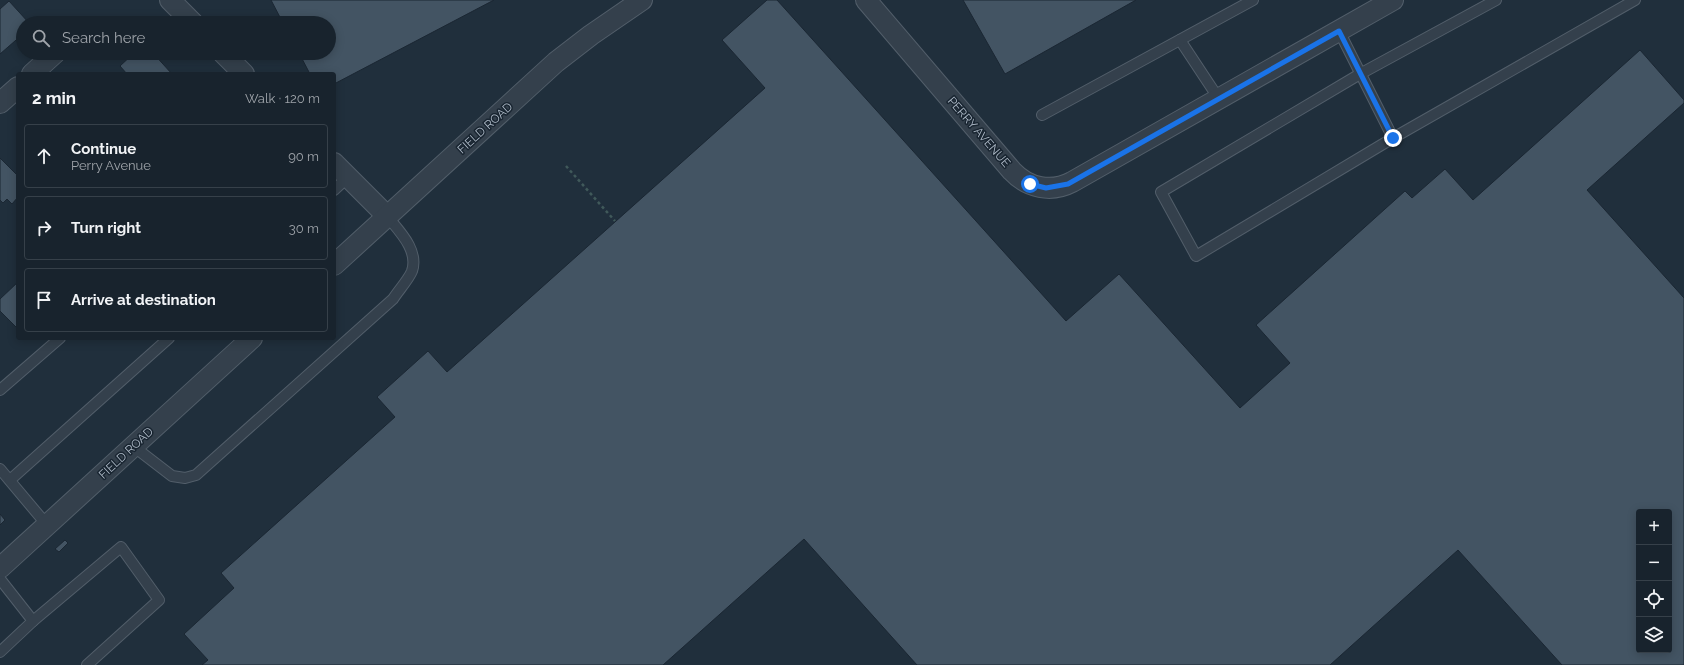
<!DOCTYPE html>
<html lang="en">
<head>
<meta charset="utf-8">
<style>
	:root { --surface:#18232d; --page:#252f39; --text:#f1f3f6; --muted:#9fa4aa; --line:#364049 }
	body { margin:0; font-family:Raleway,sans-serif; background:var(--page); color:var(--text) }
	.controls { position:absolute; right:12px; bottom:12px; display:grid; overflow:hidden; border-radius:4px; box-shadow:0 2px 10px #0003 }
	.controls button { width:36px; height:36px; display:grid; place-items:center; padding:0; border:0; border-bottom:1px solid var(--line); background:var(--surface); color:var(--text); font:20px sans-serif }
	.stop { position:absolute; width:12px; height:12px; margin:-9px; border:3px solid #1a73e8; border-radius:50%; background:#fff }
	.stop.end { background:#1a73e8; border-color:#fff; box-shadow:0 1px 4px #0008 }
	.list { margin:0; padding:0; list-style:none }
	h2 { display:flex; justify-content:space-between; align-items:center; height:52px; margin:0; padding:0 16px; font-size:17px }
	h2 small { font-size:13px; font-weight:400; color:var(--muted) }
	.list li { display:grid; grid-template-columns:26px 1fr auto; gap:12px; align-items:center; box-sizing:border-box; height:64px; margin:0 8px 8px; padding:0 8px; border:1px solid var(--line); border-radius:4px }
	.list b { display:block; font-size:15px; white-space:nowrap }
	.list p { margin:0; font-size:13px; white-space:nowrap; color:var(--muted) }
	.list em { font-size:13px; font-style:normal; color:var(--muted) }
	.icon { flex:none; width:22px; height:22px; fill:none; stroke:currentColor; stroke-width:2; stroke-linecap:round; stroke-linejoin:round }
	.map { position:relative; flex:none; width:1684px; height:665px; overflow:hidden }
	.search { position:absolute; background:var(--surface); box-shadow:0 2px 10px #0003; left:16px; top:16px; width:320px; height:44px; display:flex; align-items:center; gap:10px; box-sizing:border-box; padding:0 14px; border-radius:22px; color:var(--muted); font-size:15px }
	.panel { position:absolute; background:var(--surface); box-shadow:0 2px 10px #0003; left:16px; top:72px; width:320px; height:268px; border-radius:4px }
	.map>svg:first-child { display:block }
</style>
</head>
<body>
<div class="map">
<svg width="1684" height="665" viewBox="0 0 1684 665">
	<rect width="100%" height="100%" fill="#202f3c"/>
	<!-- building -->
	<g fill="#435463" stroke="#1b2733" fill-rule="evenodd">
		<path d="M271 0H494L334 84V74H310L299 53H329V23H283Z"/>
		<path d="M767 0H777L1066 321 1119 274 1240 408 1290 363 1256 325 1405 191 1412 198 1445 169 1473 200 1640 50 1684 100V103L1587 190 1684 298V665H1562L1458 550 1330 665H917L804 539 663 665H202L208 660 184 634 234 588 221 573 395 417 377 397 428 351 447 372 765 88 722 40ZM1639 512H1669V650H1639Z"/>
		<path d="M963 0H1136L1005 74Z"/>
		<path d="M9 1 29 23H23V34L0 54V9Z"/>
		<path d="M134 53H153L172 74H127L120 66Z"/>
		<path d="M0 158 18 176V197L12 204 7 199 3 203 0 200Z"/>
		<path d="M18 282V329L0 311V299Z"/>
		<path d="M0 514 5 520 0 525Z"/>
		<path d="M65 540 68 543 59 552 55 549Z"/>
	</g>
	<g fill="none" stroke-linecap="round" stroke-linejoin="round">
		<defs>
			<g id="service">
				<path d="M1339 31 1393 138 1635 0"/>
				<path d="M1180 40 1219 99"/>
				<path d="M1042 115 1253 0"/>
				<path d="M1393 138 1196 256 1161 192 1360 74 1496 0"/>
				<path d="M334 190 348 177"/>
				<path d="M0 390 60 338"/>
				<path d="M133 446 172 476 185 478 196 475 393 299C398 291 409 279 412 271 419 250 399 231 387 216"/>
				<path d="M0 469 47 525"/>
				<path d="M10 480 169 338"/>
				<path d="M0 579 33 621"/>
				<path d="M0 652 33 621 121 547 159 600 87 665"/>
			</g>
			<g id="minor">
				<path d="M170 0 193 23"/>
				<path d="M866 0 1012 171C1028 188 1051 193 1072 182L1393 0"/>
				<path d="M223 53 244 74"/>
				<path d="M32 74 55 53"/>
				<path d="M0 103 18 87"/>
				<path d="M334 163 387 216"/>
				<path d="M334 265 556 62 591 35 642 0"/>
				<path d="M0 568 252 338"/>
			</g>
		</defs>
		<!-- service casing -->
		<use href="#service" stroke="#525e6a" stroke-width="12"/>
		<!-- minor casing -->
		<use href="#minor" stroke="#525e6a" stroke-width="22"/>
		<!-- path -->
		<path stroke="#40595a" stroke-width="2.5" stroke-dasharray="3 3" stroke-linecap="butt" d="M566 166 615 221"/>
		<!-- service -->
		<use href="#service" stroke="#34404c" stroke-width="10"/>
		<!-- minor -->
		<use href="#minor" stroke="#34404c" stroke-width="20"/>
	</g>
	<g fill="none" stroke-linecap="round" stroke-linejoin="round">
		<!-- route -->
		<path stroke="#1a73e8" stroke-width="5" d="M1030 184 1046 188 1068 184 1339 31 1393 138"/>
	</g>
	<g text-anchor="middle" stroke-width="3" stroke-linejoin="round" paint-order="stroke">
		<!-- street labels -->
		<g font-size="12" fill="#afbbc8" stroke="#192531">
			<text transform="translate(485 128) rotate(-42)" y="4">FIELD ROAD</text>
			<text transform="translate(979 132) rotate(49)" y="4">PERRY AVENUE</text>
			<text transform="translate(126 453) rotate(-43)" y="4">FIELD ROAD</text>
		</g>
	</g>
</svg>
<div class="controls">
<button>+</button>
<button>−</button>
<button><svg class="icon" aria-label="locate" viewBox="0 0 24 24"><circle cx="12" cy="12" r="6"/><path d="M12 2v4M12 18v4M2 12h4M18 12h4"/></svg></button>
<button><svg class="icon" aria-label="layers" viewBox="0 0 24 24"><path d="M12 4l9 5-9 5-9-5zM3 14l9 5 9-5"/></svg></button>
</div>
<div class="stop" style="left:1030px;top:184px"></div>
<div class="stop end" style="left:1393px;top:138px"></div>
<div class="search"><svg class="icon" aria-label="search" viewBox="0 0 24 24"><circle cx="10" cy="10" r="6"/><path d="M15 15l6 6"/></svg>Search here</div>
<section class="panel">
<h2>2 min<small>Walk · 120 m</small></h2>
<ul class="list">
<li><svg class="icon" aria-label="ahead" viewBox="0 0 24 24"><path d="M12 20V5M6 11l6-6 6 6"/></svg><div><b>Continue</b><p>Perry Avenue</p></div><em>90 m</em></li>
<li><svg class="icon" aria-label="right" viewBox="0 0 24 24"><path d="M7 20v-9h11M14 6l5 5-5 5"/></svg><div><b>Turn right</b></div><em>30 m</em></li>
<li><svg class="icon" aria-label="arrive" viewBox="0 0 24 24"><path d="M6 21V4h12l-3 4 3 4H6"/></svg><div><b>Arrive at destination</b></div></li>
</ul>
</section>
</div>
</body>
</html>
